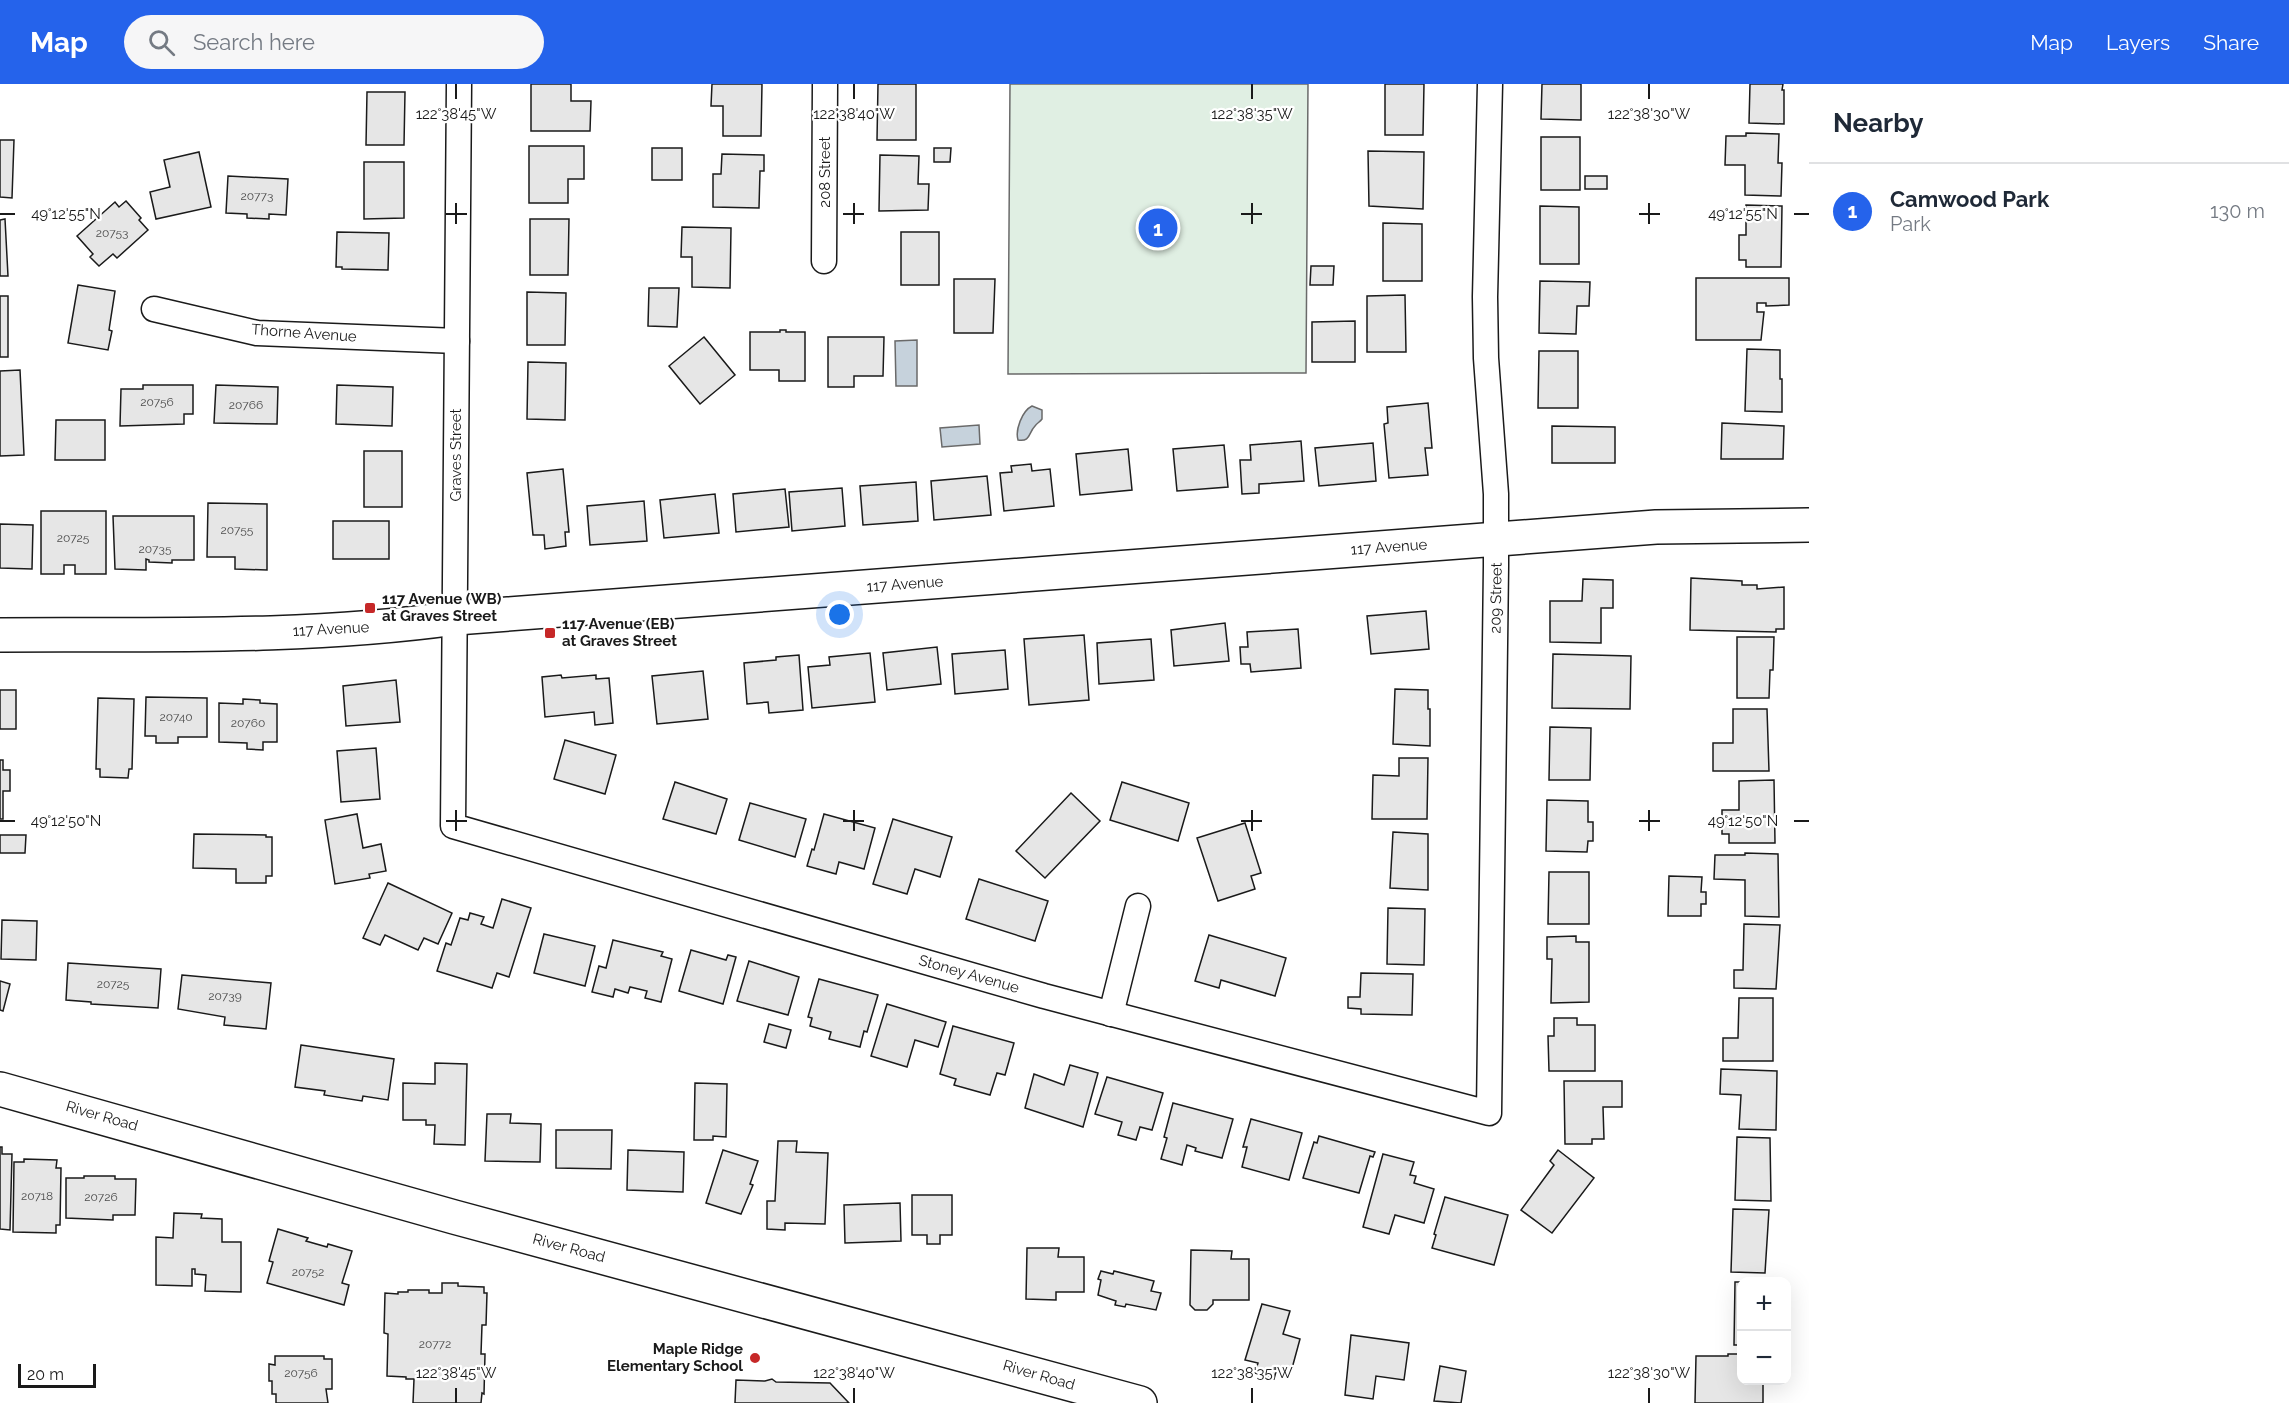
<!DOCTYPE html>
<html lang="en">
<head>
<meta charset="utf-8">
<style>
	:root { --surface:#fff; --page:#f6f6f7; --text:#1f2937; --muted:#747a83; --line:#e0e1e3; --accent:#2563eb }
	body { margin:0; font-family:Raleway,sans-serif; background:var(--page); color:var(--text) }
	.controls { position:absolute; right:18px; bottom:18px; display:grid; overflow:hidden; border-radius:12px; box-shadow:0 6px 24px #0002 }
	.controls button { width:54px; height:54px; display:grid; place-items:center; padding:0; border:0; border-bottom:2px solid var(--line); background:var(--surface); color:var(--text); font:30px sans-serif }
	.scale { position:absolute; left:18px; bottom:15px; width:78px; box-sizing:border-box; padding-left:6px; border:3px solid #1a1a1a; border-top:0; font-size:16px; line-height:21px; white-space:nowrap; color:#1a1a1a; -webkit-text-stroke:4px #fff; paint-order:stroke }
	.you { position:absolute; left:840px; top:531px; width:21px; height:21px; margin:-15px; border:4px solid #fff; border-radius:50%; background:#1a73e8; box-shadow:0 0 0 9px #1a73e833 }
	.badge { display:grid; place-items:center; width:39px; height:39px; border-radius:50%; background:var(--accent); color:#fff; font-size:20px; font-weight:700 }
	.pin { position:absolute; translate:-50% -50%; border:3px solid #fff; box-shadow:0 2px 6px #0006 }
	.list { margin:0; padding:0; list-style:none }
	h2 { display:flex; justify-content:space-between; align-items:center; height:78px; margin:0; padding:0 24px; font-size:26px }
	h2 small { font-size:20px; font-weight:400; color:var(--muted) }
	.list li { display:grid; grid-template-columns:39px 1fr auto; gap:18px; align-items:center; box-sizing:border-box; height:96px; padding:0 24px; border-top:2px solid var(--line) }
	.list b { display:block; font-size:22px; white-space:nowrap }
	.list p { margin:0; font-size:20px; white-space:nowrap; color:var(--muted) }
	.list em { font-size:20px; font-style:normal; color:var(--muted) }
	.icon { flex:none; width:33px; height:33px; fill:none; stroke:currentColor; stroke-width:2; stroke-linecap:round; stroke-linejoin:round }
	.map { position:relative; flex:none; width:1809px; height:1319px; overflow:hidden }
	header { display:flex; align-items:center; gap:36px; box-sizing:border-box; height:84px; padding:0 30px; background:var(--accent); color:#fff }
	header strong { font-size:28px }
	nav { display:flex; gap:33px; margin-inline-start:auto; font-size:21px }
	.search { width:420px; height:54px; background:var(--page); display:flex; align-items:center; gap:15px; box-sizing:border-box; padding:0 21px; border-radius:33px; color:var(--muted); font-size:22px }
	main { display:flex }
	aside { flex:1; background:var(--surface) }
	.map>svg:first-child { display:block }
</style>
</head>
<body>
<header>
<strong>Map</strong>
<div class="search"><svg class="icon" aria-label="search" viewBox="0 0 24 24"><circle cx="10" cy="10" r="6"/><path d="M15 15l6 6"/></svg>Search here</div>
<nav><a>Map</a><a>Layers</a><a>Share</a></nav>
</header>
<main>
<div class="map">
<svg width="1809" height="1319" viewBox="0 0 1809 1319">
	<rect width="100%" height="100%" fill="#fff"/>
	<!-- green -->
	<path fill="#e0efe3" stroke="#6a6a6a" stroke-width="1.5" d="M1010 0H1308L1306 289 1008 290Z"/>
	<!-- water -->
	<g fill="#c6d2dc" stroke="#6a6a6a" stroke-width="1.5">
		<path d="M917 256V302H896L895 257Z"/>
		<path d="M1032 322 1042 326V335C1040 338 1037 339 1035 342 1028 349 1031 358 1018 356 1015 346 1022 327 1032 322Z"/>
		<path d="M979 341 980 360 942 363 940 344Z"/>
	</g>
	<!-- building -->
	<g fill="#e6e6e6" stroke="#1a1a1a" stroke-width="1.5">
		<path d="M531 0H571V17H591L590 47H531Z"/>
		<path d="M712 0H762L761 52H723V22H711Z"/>
		<path d="M878 0H916V56H877Z"/>
		<path d="M1385 0H1424L1423 51H1385Z"/>
		<path d="M1542 0H1581V36L1541 35Z"/>
		<path d="M1750 0H1783L1782 6H1784V40L1749 39Z"/>
		<path d="M367 8H405L404 61H366Z"/>
		<path d="M1746 49 1779 50 1778 79H1782L1781 112 1745 111V81H1725L1726 52H1746Z"/>
		<rect x="1541" y="53" width="39" height="53"/>
		<path d="M0 56H14L12 114 0 113Z"/>
		<path d="M529 62H584V95H568V119H529Z"/>
		<rect x="652" y="64" width="30" height="32"/>
		<path d="M934 64H951L950 78H934Z"/>
		<path d="M1368 67 1424 68 1423 125 1369 122Z"/>
		<path d="M199 68 211 123 156 135 150 108 170 103 164 76Z"/>
		<path d="M722 70 764 71V87H760L759 124 713 123V90H721Z"/>
		<path d="M880 71 919 72 918 100H929L928 126 879 127Z"/>
		<path d="M364 78H404V134L364 135Z"/>
		<path d="M228 92 288 95 286 131 269 130V135L247 134V130L226 129Z"/>
		<rect x="1585" y="92" width="22" height="13"/>
		<path d="M126 117 141 134 139 136 148 146 117 174 113 170 99 182 90 173 93 170 77 152 115 118 119 123Z"/>
		<path d="M1746 121 1782 122 1781 183H1746V176H1739V151H1746Z"/>
		<path d="M1540 122 1579 123V180H1540Z"/>
		<path d="M5 135 8 192H0V136Z"/>
		<path d="M530 135H569L568 191H530Z"/>
		<path d="M1383 139 1422 140V197H1383Z"/>
		<path d="M682 143 731 144 730 204 692 203V173H681Z"/>
		<path d="M337 148 389 149 388 186 342 185V183H336Z"/>
		<rect x="901" y="148" width="38" height="53"/>
		<path d="M1311 182H1334L1333 201H1310Z"/>
		<path d="M1696 194H1789V221L1766 222V219H1757V228H1764L1761 256H1696Z"/>
		<path d="M954 195H995L993 249H954Z"/>
		<path d="M1540 197 1590 198 1589 222H1577L1576 250 1539 249Z"/>
		<path d="M78 201 115 207 109 246 112 247 108 266 68 259Z"/>
		<path d="M649 204H679L677 243 648 242Z"/>
		<path d="M527 208 566 209 565 261H527Z"/>
		<path d="M1405 211 1406 268H1367V212Z"/>
		<rect x="0" y="212" width="8" height="61"/>
		<path d="M1355 237V278H1312V238Z"/>
		<path d="M780 246H786V248H805V297H779V286H750V248H780Z"/>
		<path d="M704 253 735 291 700 320 669 282Z"/>
		<path d="M828 253H884L883 292H854V303H828Z"/>
		<path d="M1747 265 1780 266V295H1782V328L1745 327Z"/>
		<path d="M1539 267H1578V324H1538Z"/>
		<path d="M528 278 566 279 565 336 527 335Z"/>
		<path d="M20 286 24 371 0 372V287Z"/>
		<path d="M143 301H193V330H184V340L120 342 121 305H143Z"/>
		<path d="M216 301 278 303 277 340 214 339Z"/>
		<path d="M337 301 393 303 392 342 336 340Z"/>
		<path d="M1428 319 1432 364H1425L1428 391 1389 394 1384 340 1388 339 1387 323Z"/>
		<path d="M56 336H105V376H55Z"/>
		<path d="M1722 339 1784 342 1783 375H1721Z"/>
		<path d="M1552 342 1615 343V379H1552Z"/>
		<path d="M1301 357 1304 397 1259 400V409L1242 410 1240 376H1251L1250 361Z"/>
		<path d="M1373 359 1376 397 1319 402 1315 364Z"/>
		<path d="M1224 361 1228 403 1177 407 1173 365Z"/>
		<path d="M1128 365 1132 406 1080 411 1076 370Z"/>
		<rect x="364" y="367" width="38" height="56"/>
		<path d="M1031 380 1032 387 1050 385 1054 422 1004 427 1000 389 1012 388 1011 382Z"/>
		<path d="M563 385 569 448H565L566 462 545 465 544 451H533L527 389Z"/>
		<path d="M987 392 991 431 934 436 931 397Z"/>
		<path d="M916 398 918 437 863 441 860 402Z"/>
		<path d="M842 404 845 442 792 447 789 408Z"/>
		<path d="M785 405 789 443 736 448 733 410Z"/>
		<path d="M715 410 719 449 664 454 660 416Z"/>
		<path d="M644 417 647 457 590 461 587 422Z"/>
		<path d="M208 419 267 420V486L235 485V473H207Z"/>
		<path d="M41 427H106V490H75V481H64V490H41Z"/>
		<path d="M113 432H194V476H172V479L149 478V476L146 475V486L115 485Z"/>
		<rect x="333" y="437" width="56" height="38"/>
		<path d="M0 440 33 441 32 485 0 484Z"/>
		<path d="M1691 494 1742 497V501H1757V505L1784 503V545H1776V548L1690 546Z"/>
		<path d="M1583 495 1613 496V524H1601V559L1550 558V517H1582Z"/>
		<path d="M1426 527 1429 565 1371 570 1367 532Z"/>
		<path d="M1225 539 1229 577 1174 582 1171 546Z"/>
		<path d="M1298 545 1301 584 1251 588 1250 580H1241L1240 563H1248L1247 548Z"/>
		<path d="M1084 551 1089 616 1029 621 1024 555Z"/>
		<path d="M1737 553H1774L1773 586H1770L1769 614H1737Z"/>
		<path d="M1151 555 1154 596 1099 600 1097 559Z"/>
		<path d="M937 563 941 600 887 606 883 569Z"/>
		<path d="M1005 566 1008 605 955 610 952 570Z"/>
		<path d="M870 569 875 618 812 624 808 583 830 581 829 573Z"/>
		<path d="M1553 570 1631 572 1630 625 1552 624Z"/>
		<path d="M799 571 803 626 769 629 768 618 747 620 744 579 776 576V573Z"/>
		<path d="M703 587 708 635 657 640 652 592Z"/>
		<path d="M561 591 562 594 596 591V595L609 594 613 639 595 641 594 628 545 633 542 593Z"/>
		<path d="M396 596 400 638 346 642 343 602Z"/>
		<path d="M1395 605 1428 606V625H1430V662L1393 660Z"/>
		<rect x="0" y="606" width="16" height="39"/>
		<path d="M146 613 207 614V653H178V659H156V652H145Z"/>
		<path d="M98 614 134 615 132 685H129L128 694 100 693V685H96Z"/>
		<path d="M243 615 260 616V619L277 620V658H263V666L247 665V659L219 658V619L243 620Z"/>
		<path d="M1733 625H1767L1769 687H1713V659H1733Z"/>
		<path d="M1550 643 1591 644 1590 696H1549Z"/>
		<path d="M565 656 616 671 605 710 554 695Z"/>
		<path d="M376 664 380 715 341 718 337 667Z"/>
		<path d="M1399 674H1428L1427 735H1372L1373 691 1399 692Z"/>
		<path d="M0 676H3V686H10V707H3V735H0Z"/>
		<path d="M1774 696 1775 759H1729V750H1722V726H1739V697Z"/>
		<path d="M675 698 727 715 716 750 663 735Z"/>
		<path d="M1122 698 1189 719 1178 757 1110 736Z"/>
		<path d="M1071 709 1100 737 1045 794 1016 767Z"/>
		<path d="M1547 716 1588 717V738H1593V757H1588L1587 768 1546 767Z"/>
		<path d="M750 719 806 735 795 773 739 756Z"/>
		<path d="M357 730 363 764 381 760 386 787 369 790 370 794 335 800 325 736Z"/>
		<path d="M824 730 875 744 864 785 839 778 836 790 807 782 812 765 814 766Z"/>
		<path d="M893 735 952 753 940 793 915 785 907 810 873 800Z"/>
		<path d="M1245 739 1261 789 1251 792 1255 805 1218 817 1197 754Z"/>
		<path d="M1393 748 1428 750V806L1390 804Z"/>
		<path d="M194 750 266 751V753H272V792H266V799H236V785L193 784Z"/>
		<path d="M0 751H26L25 769H0Z"/>
		<path d="M1745 769 1778 770 1779 833 1745 832V796L1714 795 1715 771H1745Z"/>
		<path d="M1549 788H1589V840H1548Z"/>
		<path d="M1669 792 1702 793 1701 808H1706V820H1701V832H1668Z"/>
		<path d="M979 795 1048 817 1035 857 966 835Z"/>
		<path d="M388 799 452 829 438 860 424 854 418 866 385 851 380 861 363 854Z"/>
		<path d="M502 815 531 824 509 893 497 889 492 904 437 887 446 859 451 861 460 834 468 836 470 829 484 833 481 840 493 844Z"/>
		<path d="M1388 824 1425 825 1424 881 1387 880Z"/>
		<path d="M2 836 37 837 36 876 1 875Z"/>
		<path d="M1744 840 1780 841 1776 905 1734 904V886H1743Z"/>
		<path d="M544 850 595 862 585 902 534 889Z"/>
		<path d="M1209 851 1286 874 1275 912 1221 896 1219 904 1195 897Z"/>
		<path d="M1576 852V858H1589V918L1551 919 1552 875H1547V853Z"/>
		<path d="M613 856 663 868 661 872 672 875 661 918 645 914 647 907 630 903 628 909 615 905 613 913 592 908 599 882 606 884Z"/>
		<path d="M691 866 726 876 728 871 736 873 723 920 679 907Z"/>
		<path d="M749 877 799 893 788 931 737 917Z"/>
		<path d="M68 879 161 885 158 924 91 920V918L66 916Z"/>
		<path d="M1361 889 1413 890 1412 931 1361 930V925L1348 924V913H1360Z"/>
		<path d="M182 891 271 899 266 945 224 941 225 933 178 925Z"/>
		<path d="M819 895 878 911 867 948 864 947 860 963 829 955 831 948 810 942 812 934 808 933Z"/>
		<path d="M0 897 10 900 3 927 0 926Z"/>
		<path d="M1739 914H1773V977H1723V954H1738Z"/>
		<path d="M887 920 946 938 938 963 915 956 907 983 871 972Z"/>
		<path d="M1554 934H1577V941H1595V987H1549L1548 952H1554Z"/>
		<path d="M769 940 791 946 786 964 764 958Z"/>
		<path d="M953 942 1014 959 1005 991 997 989 990 1011 954 1001 956 995 940 990Z"/>
		<path d="M301 961 394 975 388 1016 363 1012 362 1017 324 1011 325 1007 295 1003Z"/>
		<path d="M435 979 467 980 465 1061 434 1060 435 1041H426V1036H403V999L435 1000Z"/>
		<path d="M1070 981 1098 989 1083 1043 1025 1024 1034 990 1064 1001Z"/>
		<path d="M1721 985 1777 987 1776 1046 1739 1045 1741 1011 1720 1010Z"/>
		<path d="M1107 993 1163 1009 1152 1046 1140 1043 1136 1056 1118 1051 1122 1038 1095 1030Z"/>
		<path d="M1564 997H1622V1023H1603L1604 1055H1592V1060H1565Z"/>
		<path d="M695 999 727 1000 726 1053 713 1052V1056H694Z"/>
		<path d="M1173 1019 1233 1035 1222 1074 1195 1067 1196 1064 1187 1061 1182 1081 1161 1075 1167 1054 1164 1053Z"/>
		<path d="M487 1030H511L510 1039 541 1040 540 1078 485 1077Z"/>
		<path d="M1251 1035 1302 1049 1289 1096 1242 1083 1247 1063H1243Z"/>
		<path d="M556 1046H612L611 1085 556 1084Z"/>
		<path d="M1319 1052 1375 1068 1373 1073 1370 1072 1359 1109 1303 1094 1314 1058 1317 1059Z"/>
		<path d="M1737 1053 1770 1054 1771 1117 1735 1116Z"/>
		<path d="M778 1057H797L796 1068 828 1069 825 1140 785 1139V1146L767 1145V1117H775Z"/>
		<path d="M0 1063H2V1070H12L10 1146 0 1145Z"/>
		<path d="M628 1066 684 1068 683 1108 627 1106Z"/>
		<path d="M723 1066 758 1077 750 1100 753 1101 741 1130 706 1119Z"/>
		<path d="M1558 1066 1594 1094 1552 1149 1521 1126 1554 1081 1550 1077Z"/>
		<path d="M1383 1070 1414 1078 1410 1091 1416 1092 1414 1099 1434 1105 1424 1139 1395 1131 1389 1150 1363 1143Z"/>
		<path d="M24 1075 57 1076 56 1084H61L60 1141H56V1149L13 1148 14 1078H24Z"/>
		<path d="M84 1092H115V1095H136L135 1131H113V1136L66 1134V1094H84Z"/>
		<path d="M912 1111H952V1151H940V1160H927V1151H912Z"/>
		<path d="M1445 1113 1508 1131 1494 1181 1432 1164 1436 1151 1434 1150Z"/>
		<path d="M900 1119 901 1157 845 1159 844 1121Z"/>
		<path d="M1733 1125 1769 1126 1765 1189 1731 1188Z"/>
		<path d="M174 1129 202 1130 201 1134 222 1135V1158H241V1208L205 1207 206 1191 195 1190V1185H192V1202L156 1201V1153L173 1154Z"/>
		<path d="M278 1145 308 1154 306 1157 327 1163 328 1160 352 1167 342 1199 349 1201 344 1221 267 1199 273 1178 269 1177Z"/>
		<path d="M1027 1164H1059L1058 1173H1084V1208H1056V1216L1026 1215Z"/>
		<path d="M1191 1166 1232 1167 1231 1175H1249V1216H1213V1220L1207 1226H1195L1190 1221Z"/>
		<path d="M1101 1187 1113 1190 1114 1187 1154 1197 1151 1207 1161 1209 1156 1226 1126 1220 1125 1223 1115 1221 1116 1217 1098 1211 1101 1196 1098 1195Z"/>
		<path d="M1735 1198H1742V1261H1734Z"/>
		<path d="M442 1199H458V1202L484 1203V1209H487L486 1241H482L481 1270H485L484 1310 482 1309 481 1319H413L414 1295H406V1293L387 1292 388 1250 384 1249 385 1209 398 1210V1208H408V1206H429V1209H442Z"/>
		<path d="M1262 1220 1290 1227 1283 1250 1300 1255 1291 1288 1277 1284 1274 1295 1255 1289 1258 1279 1245 1276Z"/>
		<path d="M1351 1251 1409 1259 1404 1296 1376 1292 1373 1315 1345 1311Z"/>
		<path d="M1728 1270H1742V1296H1763V1319H1695L1696 1272H1728Z"/>
		<path d="M275 1272H324V1275H332V1305H326L328 1319H276V1310H272V1297H269V1280L275 1281Z"/>
		<path d="M1440 1282 1466 1287 1461 1319 1434 1317Z"/>
		<path d="M772 1295 776 1298 830 1299 849 1319H735L736 1296 765 1297Z"/>
	</g>
	<g fill="none" stroke-linecap="round" stroke-linejoin="round">
		<defs>
			<g id="street">
				<path d="M459 0 453 742 1044 912 1489 1029 1496 482V410L1486 274 1485 213 1490 0"/>
				<path d="M824 177 825 0"/>
				<path d="M154 225 257 249 457 257"/>
				<path d="M1111 930 1138 822"/>
			</g>
			<g id="secondary">
				<path d="M0 551C152 550 305 555 456 534L1656 443 1809 441"/>
				<path d="M0 1005 454 1133 1140 1319"/>
			</g>
		</defs>
		<!-- street casing -->
		<use href="#street" stroke="#1a1a1a" stroke-width="27"/>
		<!-- secondary casing -->
		<use href="#secondary" stroke="#1a1a1a" stroke-width="36"/>
		<!-- street -->
		<use href="#street" stroke="#fff" stroke-width="24"/>
		<!-- secondary -->
		<use href="#secondary" stroke="#fff" stroke-width="33"/>
	</g>
	<!-- ticks -->
	<path fill="none" stroke="#1a1a1a" stroke-width="2" d="M456 0V15M854 0V15M1252 0V15M1649 0V15M456 119V140M854 119V140M1252 119V140M1649 119V140M0 130H15M446 130H467M843 130H864M1241 130H1262M1639 130H1660M1794 130H1809M456 726V747M854 726V747M1252 726V747M1649 726V747M0 737H15M446 737H467M843 737H864M1241 737H1262M1639 737H1660M1794 737H1809M456 1304V1319M854 1304V1319M1252 1304V1319M1649 1304V1319"/>
	<!-- markers -->
	<g fill="#c62828" stroke="#fff" stroke-width="2">
		<rect x="364" y="518" width="12" height="12" rx="3"/>
		<rect x="544" y="543" width="12" height="12" rx="3"/>
		<circle cx="755" cy="1274" r="6"/>
	</g>
	<g text-anchor="middle" stroke-width="4.5" stroke-linejoin="round" paint-order="stroke">
		<!-- number labels -->
		<g font-size="12" fill="#4d4d4d">
			<text x="257" y="116">20773</text>
			<text x="112" y="153">20753</text>
			<text x="157" y="322">20756</text>
			<text x="246" y="325">20766</text>
			<text x="237" y="450">20755</text>
			<text x="73" y="458">20725</text>
			<text x="155" y="469">20735</text>
			<text x="176" y="637">20740</text>
			<text x="248" y="643">20760</text>
			<text x="113" y="904">20725</text>
			<text x="225" y="916">20739</text>
			<text x="37" y="1116">20718</text>
			<text x="101" y="1117">20726</text>
			<text x="308" y="1192">20752</text>
			<text x="435" y="1264">20772</text>
			<text x="301" y="1293">20756</text>
		</g>
		<!-- street labels -->
		<g font-size="15" fill="#1a1a1a" stroke="#fff">
			<text transform="translate(825 88) rotate(-90)" y="5">208 Street</text>
			<text transform="translate(304 249) rotate(4)" y="5">Thorne Avenue</text>
			<text transform="translate(456 371) rotate(-90)" y="5">Graves Street</text>
			<text transform="translate(1389 463) rotate(-4)" y="5">117 Avenue</text>
			<text transform="translate(905 500) rotate(-4)" y="5">117 Avenue</text>
			<text transform="translate(1496 514) rotate(-89)" y="5">209 Street</text>
			<text transform="translate(331 545) rotate(-3)" y="5">117 Avenue</text>
			<text transform="translate(969 890) rotate(16)" y="5">Stoney Avenue</text>
			<text transform="translate(102 1032) rotate(16)" y="5">River Road</text>
			<text transform="translate(569 1164) rotate(15)" y="5">River Road</text>
			<text transform="translate(1039 1291) rotate(16)" y="5">River Road</text>
		</g>
		<!-- poi labels -->
		<g font-size="15" font-weight="bold" fill="#1a1a1a" stroke="#fff" text-anchor="start">
			<text x="382" y="520">117 Avenue (WB)<tspan x="382" dy="17">at Graves Street</tspan></text>
			<text x="562" y="545">117 Avenue (EB)<tspan x="562" dy="17">at Graves Street</tspan></text>
			<text x="743" y="1270" text-anchor="end">Maple Ridge<tspan x="743" dy="17">Elementary School</tspan></text>
		</g>
	</g>
	<g font-size="15" text-anchor="middle" fill="#1a1a1a" stroke="#fff" stroke-width="4.5" stroke-linejoin="round" paint-order="stroke">
		<text x="456" y="35">122°38'45"W</text>
		<text x="854" y="35">122°38'40"W</text>
		<text x="1252" y="35">122°38'35"W</text>
		<text x="1649" y="35">122°38'30"W</text>
		<text x="66" y="135">49°12'55"N</text>
		<text x="1743" y="135">49°12'55"N</text>
		<text x="66" y="742">49°12'50"N</text>
		<text x="1743" y="742">49°12'50"N</text>
		<text x="456" y="1294">122°38'45"W</text>
		<text x="854" y="1294">122°38'40"W</text>
		<text x="1252" y="1294">122°38'35"W</text>
		<text x="1649" y="1294">122°38'30"W</text>
	</g>
</svg>
<div class="controls">
<button>+</button>
<button>−</button>
</div>
<div class="scale">20 m</div>
<div class="you"></div>
<div class="pin badge" style="left:1158px;top:144px">1</div>
</div>
<aside>
<h2>Nearby<small></small></h2>
<ul class="list">
<li><span class="badge">1</span><div><b>Camwood Park</b><p>Park</p></div><em>130 m</em></li>
</ul>
</aside>
</main>
</body>
</html>
